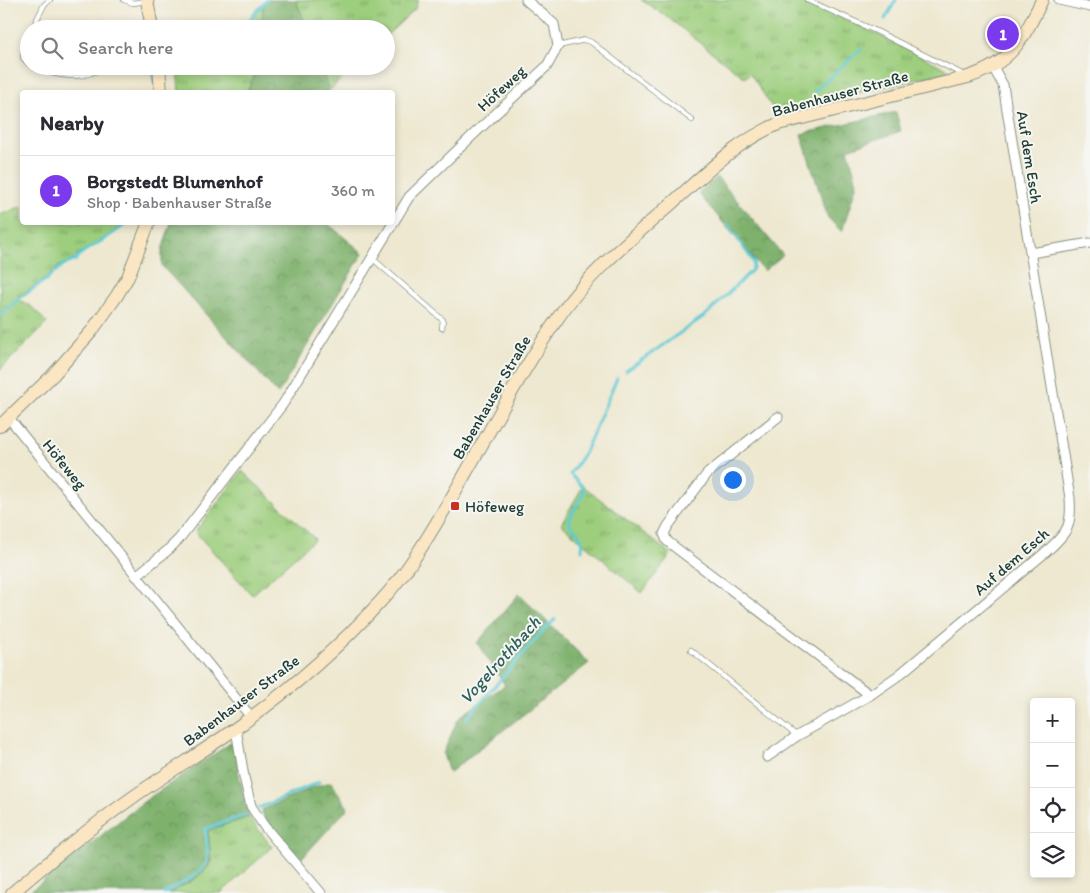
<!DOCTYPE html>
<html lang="en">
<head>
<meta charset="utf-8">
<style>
	:root { --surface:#fff; --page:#f2f2f3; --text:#2b2b33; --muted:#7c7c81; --line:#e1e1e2; --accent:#7c3aed }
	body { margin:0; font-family:Itim,sans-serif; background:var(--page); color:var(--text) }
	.controls { position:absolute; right:15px; bottom:15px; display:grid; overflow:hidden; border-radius:5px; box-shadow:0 2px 8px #0003 }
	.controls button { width:45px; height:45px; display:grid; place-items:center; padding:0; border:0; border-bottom:1px solid var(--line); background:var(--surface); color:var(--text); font:25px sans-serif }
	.you { position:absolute; left:732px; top:479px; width:18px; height:18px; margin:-12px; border:4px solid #fff; border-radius:50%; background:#1a73e8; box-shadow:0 0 0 8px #1a73e833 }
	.badge { display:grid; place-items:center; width:32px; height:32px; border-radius:50%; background:var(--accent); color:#fff; font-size:16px; font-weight:700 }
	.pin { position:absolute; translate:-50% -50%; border:2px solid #fff; box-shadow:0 1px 5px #0006 }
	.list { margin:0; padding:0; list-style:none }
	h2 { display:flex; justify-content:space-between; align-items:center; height:65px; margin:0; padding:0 20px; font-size:21px }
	h2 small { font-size:16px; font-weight:400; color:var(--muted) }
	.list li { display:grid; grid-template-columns:32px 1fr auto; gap:15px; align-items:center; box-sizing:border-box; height:70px; padding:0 20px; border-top:1px solid var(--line) }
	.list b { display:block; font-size:19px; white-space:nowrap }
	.list p { margin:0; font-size:16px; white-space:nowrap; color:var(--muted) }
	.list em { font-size:16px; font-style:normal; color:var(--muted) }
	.icon { flex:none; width:28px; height:28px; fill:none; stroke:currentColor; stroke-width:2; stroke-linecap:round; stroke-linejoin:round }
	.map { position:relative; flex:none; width:1090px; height:893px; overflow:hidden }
	.search { position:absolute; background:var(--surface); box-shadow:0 2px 8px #0003; left:20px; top:20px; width:375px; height:55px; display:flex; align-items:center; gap:12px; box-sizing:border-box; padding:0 18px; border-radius:28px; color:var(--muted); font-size:19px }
	.panel { position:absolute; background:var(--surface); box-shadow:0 2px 8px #0003; left:20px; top:90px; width:375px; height:135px; border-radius:5px }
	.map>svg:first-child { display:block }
</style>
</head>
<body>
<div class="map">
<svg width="1090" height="893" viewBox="0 0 1090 893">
	<defs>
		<pattern id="grass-tufts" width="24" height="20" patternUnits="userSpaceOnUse" patternTransform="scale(1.25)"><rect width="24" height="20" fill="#9dce7d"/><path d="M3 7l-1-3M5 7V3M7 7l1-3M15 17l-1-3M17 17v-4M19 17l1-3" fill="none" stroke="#7fa867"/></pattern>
		<pattern id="forest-crowns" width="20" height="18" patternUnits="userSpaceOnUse" patternTransform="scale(1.25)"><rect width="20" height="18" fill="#7eb16c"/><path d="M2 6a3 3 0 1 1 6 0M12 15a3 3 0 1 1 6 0" fill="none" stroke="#67915a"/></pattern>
	</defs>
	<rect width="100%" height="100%" fill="#f6f6f2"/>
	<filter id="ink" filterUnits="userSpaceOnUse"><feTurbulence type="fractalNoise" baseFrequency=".02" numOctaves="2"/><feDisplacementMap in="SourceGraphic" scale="10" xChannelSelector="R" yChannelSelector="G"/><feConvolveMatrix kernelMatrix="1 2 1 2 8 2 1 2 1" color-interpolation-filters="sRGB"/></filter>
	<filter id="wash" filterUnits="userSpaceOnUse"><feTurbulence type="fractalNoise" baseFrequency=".0096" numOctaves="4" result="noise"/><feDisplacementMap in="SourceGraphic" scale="20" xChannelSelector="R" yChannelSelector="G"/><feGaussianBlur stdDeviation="1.12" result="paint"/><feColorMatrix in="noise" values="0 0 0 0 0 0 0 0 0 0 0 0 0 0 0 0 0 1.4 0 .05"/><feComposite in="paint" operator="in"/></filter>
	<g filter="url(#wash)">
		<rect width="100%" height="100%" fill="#eee8d0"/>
		<!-- grass -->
		<g fill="url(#grass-tufts)" stroke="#5e8658">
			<path d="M296 0H418L415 9 386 36V29H307Z"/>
			<path d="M641 0H800L865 28 951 71 811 104 777 115 750 73 745 78 666 16Z"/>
			<path d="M265 1 263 4 262 29H239Z"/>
			<path d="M177 66H259L247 92H179Z"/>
			<path d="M320 66H355L329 91Z"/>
			<path d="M22 206V222L127 223C117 231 105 239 94 246 86 250 75 253 71 262L59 266 42 281 17 298 33 308 47 323 0 370V215Z"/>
			<path d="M242 471 315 539 252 595 195 532Z"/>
			<path d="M583 486 671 554 642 593 561 524Z"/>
			<path d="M249 817 272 847 221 893H170L196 878 211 861 208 830Z"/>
		</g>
		<!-- forest -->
		<g fill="url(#forest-crowns)" stroke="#4e7750">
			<path d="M266 0H296L307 29H262L263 4Z"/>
			<path d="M259 66H320L329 91 327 92H247Z"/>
			<path d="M896 112 901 131 848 149 857 183 842 232 828 218 801 134Z"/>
			<path d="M717 177 783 255 764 271 698 193Z"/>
			<path d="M171 223H327L363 253 278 394 162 266V250Z"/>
			<path d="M519 594 589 663 449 773 443 754 456 723 461 716 505 685 477 643Z"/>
			<path d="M232 742 236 746 239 775 249 817 208 830 211 861 207 868 196 878 170 893H28L146 800Z"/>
			<path d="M331 782 348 808 301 859C289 846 263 827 262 810L314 787Z"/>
		</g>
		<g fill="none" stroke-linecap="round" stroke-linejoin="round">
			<!-- stream -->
			<g stroke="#5ecad6" stroke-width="3">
				<path d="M885 19 896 0"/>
				<path d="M241 29 267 0"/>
				<path d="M152 66 154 82"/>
				<path d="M814 92 861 49"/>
				<path d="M0 315 21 297 46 280 63 265 76 260C80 251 90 249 98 243 109 237 119 229 129 222"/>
				<path d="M626 371 707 314 752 270 754 263 751 258 727 224"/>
				<path d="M582 550C584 538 578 533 570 525V518L584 492 582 486 570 474 585 452 617 378"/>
				<path d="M466 719 541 633 555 619"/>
				<path d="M259 808 319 782"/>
				<path d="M164 893C175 887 205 873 207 860 209 851 206 838 205 829L246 815"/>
			</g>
		</g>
	</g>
	<g filter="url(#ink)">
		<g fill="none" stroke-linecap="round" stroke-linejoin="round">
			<defs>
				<g id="lane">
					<path d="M124 0 133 3 146 1"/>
					<path d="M807 0 876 31 964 75"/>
					<path d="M32 29 44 5 50 0"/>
					<path d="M29 38 24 51 23 58 29 64"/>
					<path d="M558 46 585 40 591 42 692 120"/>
					<path d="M34 66C54 76 85 82 103 66"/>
					<path d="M372 258 443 320 442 328"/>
					<path d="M691 650 797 736"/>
				</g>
				<g id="street">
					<path d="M1059 0 1090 7"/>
					<path d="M1031 253 1090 243"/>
					<path d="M778 417 707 474 668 526 664 534 667 541 676 548 870 695"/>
					<path d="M9 418 251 717"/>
					<path d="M136 576 167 551 179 539 283 404 409 197 473 135 547 66 558 46 554 24 526 0"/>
					<path d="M236 729 244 777 251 806 264 826 321 893"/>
					<path d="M767 757 797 736 870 695 899 675 1047 551C1068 532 1072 526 1070 498L1003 85 993 67"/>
				</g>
				<g id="secondary">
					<path d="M147 0 152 29"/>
					<path d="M159 66 161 92"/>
					<path d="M0 426 53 375 91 332 116 297 128 277 149 222"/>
					<path d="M12 893C50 861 88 829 129 800 165 774 203 752 239 726 290 690 338 648 380 602 408 572 428 537 449 502 486 439 520 372 562 312 592 270 634 237 672 203 706 173 736 142 778 124L968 77C1012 63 1023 39 1042 0"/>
				</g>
			</defs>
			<!-- lane casing -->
			<use href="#lane" stroke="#869282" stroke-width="6"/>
			<!-- street casing -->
			<use href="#street" stroke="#869282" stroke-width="11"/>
			<!-- secondary casing -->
			<use href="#secondary" stroke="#869282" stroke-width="14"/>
			<!-- lane -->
			<use href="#lane" stroke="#fff" stroke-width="4.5"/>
			<!-- street -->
			<use href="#street" stroke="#fff" stroke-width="9"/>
			<!-- secondary -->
			<use href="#secondary" stroke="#fbe6c4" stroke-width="12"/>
		</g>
	</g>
	<!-- markers -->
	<rect fill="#c8321e" stroke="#f6f6f2" stroke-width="2" x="450" y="501" width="10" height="10" rx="2.5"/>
	<g text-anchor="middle" stroke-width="4" stroke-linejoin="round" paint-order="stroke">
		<!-- street labels -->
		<g font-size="16" fill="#1f3d34" stroke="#f6f6f2">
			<text transform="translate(501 88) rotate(-43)" y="6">Höfeweg</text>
			<text transform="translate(840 93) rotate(-15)" y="6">Babenhauser Straße</text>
			<text transform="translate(1030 157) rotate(81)" y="6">Auf dem Esch</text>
			<text transform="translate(491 397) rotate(-60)" y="6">Babenhauser Straße</text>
			<text transform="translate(65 464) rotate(51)" y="6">Höfeweg</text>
			<text transform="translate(1011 561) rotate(-41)" y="6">Auf dem Esch</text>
			<text transform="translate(241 700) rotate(-37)" y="6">Babenhauser Straße</text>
		</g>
		<!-- poi labels -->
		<g font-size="16" fill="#1f3d34" stroke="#f6f6f2" text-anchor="start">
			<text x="465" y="512">Höfeweg</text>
		</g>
		<!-- water labels -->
		<g font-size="18" font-style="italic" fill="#2f605c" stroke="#f6f6f2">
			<text transform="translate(500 660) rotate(-48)" y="6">Vogelrothbach</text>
		</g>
	</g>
</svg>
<div class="controls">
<button>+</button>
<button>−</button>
<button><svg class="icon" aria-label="locate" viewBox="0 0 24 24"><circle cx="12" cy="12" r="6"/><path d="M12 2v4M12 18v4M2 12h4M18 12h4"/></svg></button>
<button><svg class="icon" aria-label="layers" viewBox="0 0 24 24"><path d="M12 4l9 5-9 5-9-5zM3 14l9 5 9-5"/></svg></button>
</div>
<div class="you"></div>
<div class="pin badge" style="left:1003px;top:34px">1</div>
<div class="search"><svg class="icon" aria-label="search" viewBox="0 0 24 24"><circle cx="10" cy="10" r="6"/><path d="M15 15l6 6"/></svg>Search here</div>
<section class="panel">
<h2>Nearby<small></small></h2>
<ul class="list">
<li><span class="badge">1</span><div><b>Borgstedt Blumenhof</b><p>Shop · Babenhauser Straße</p></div><em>360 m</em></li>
</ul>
</section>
</div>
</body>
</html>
